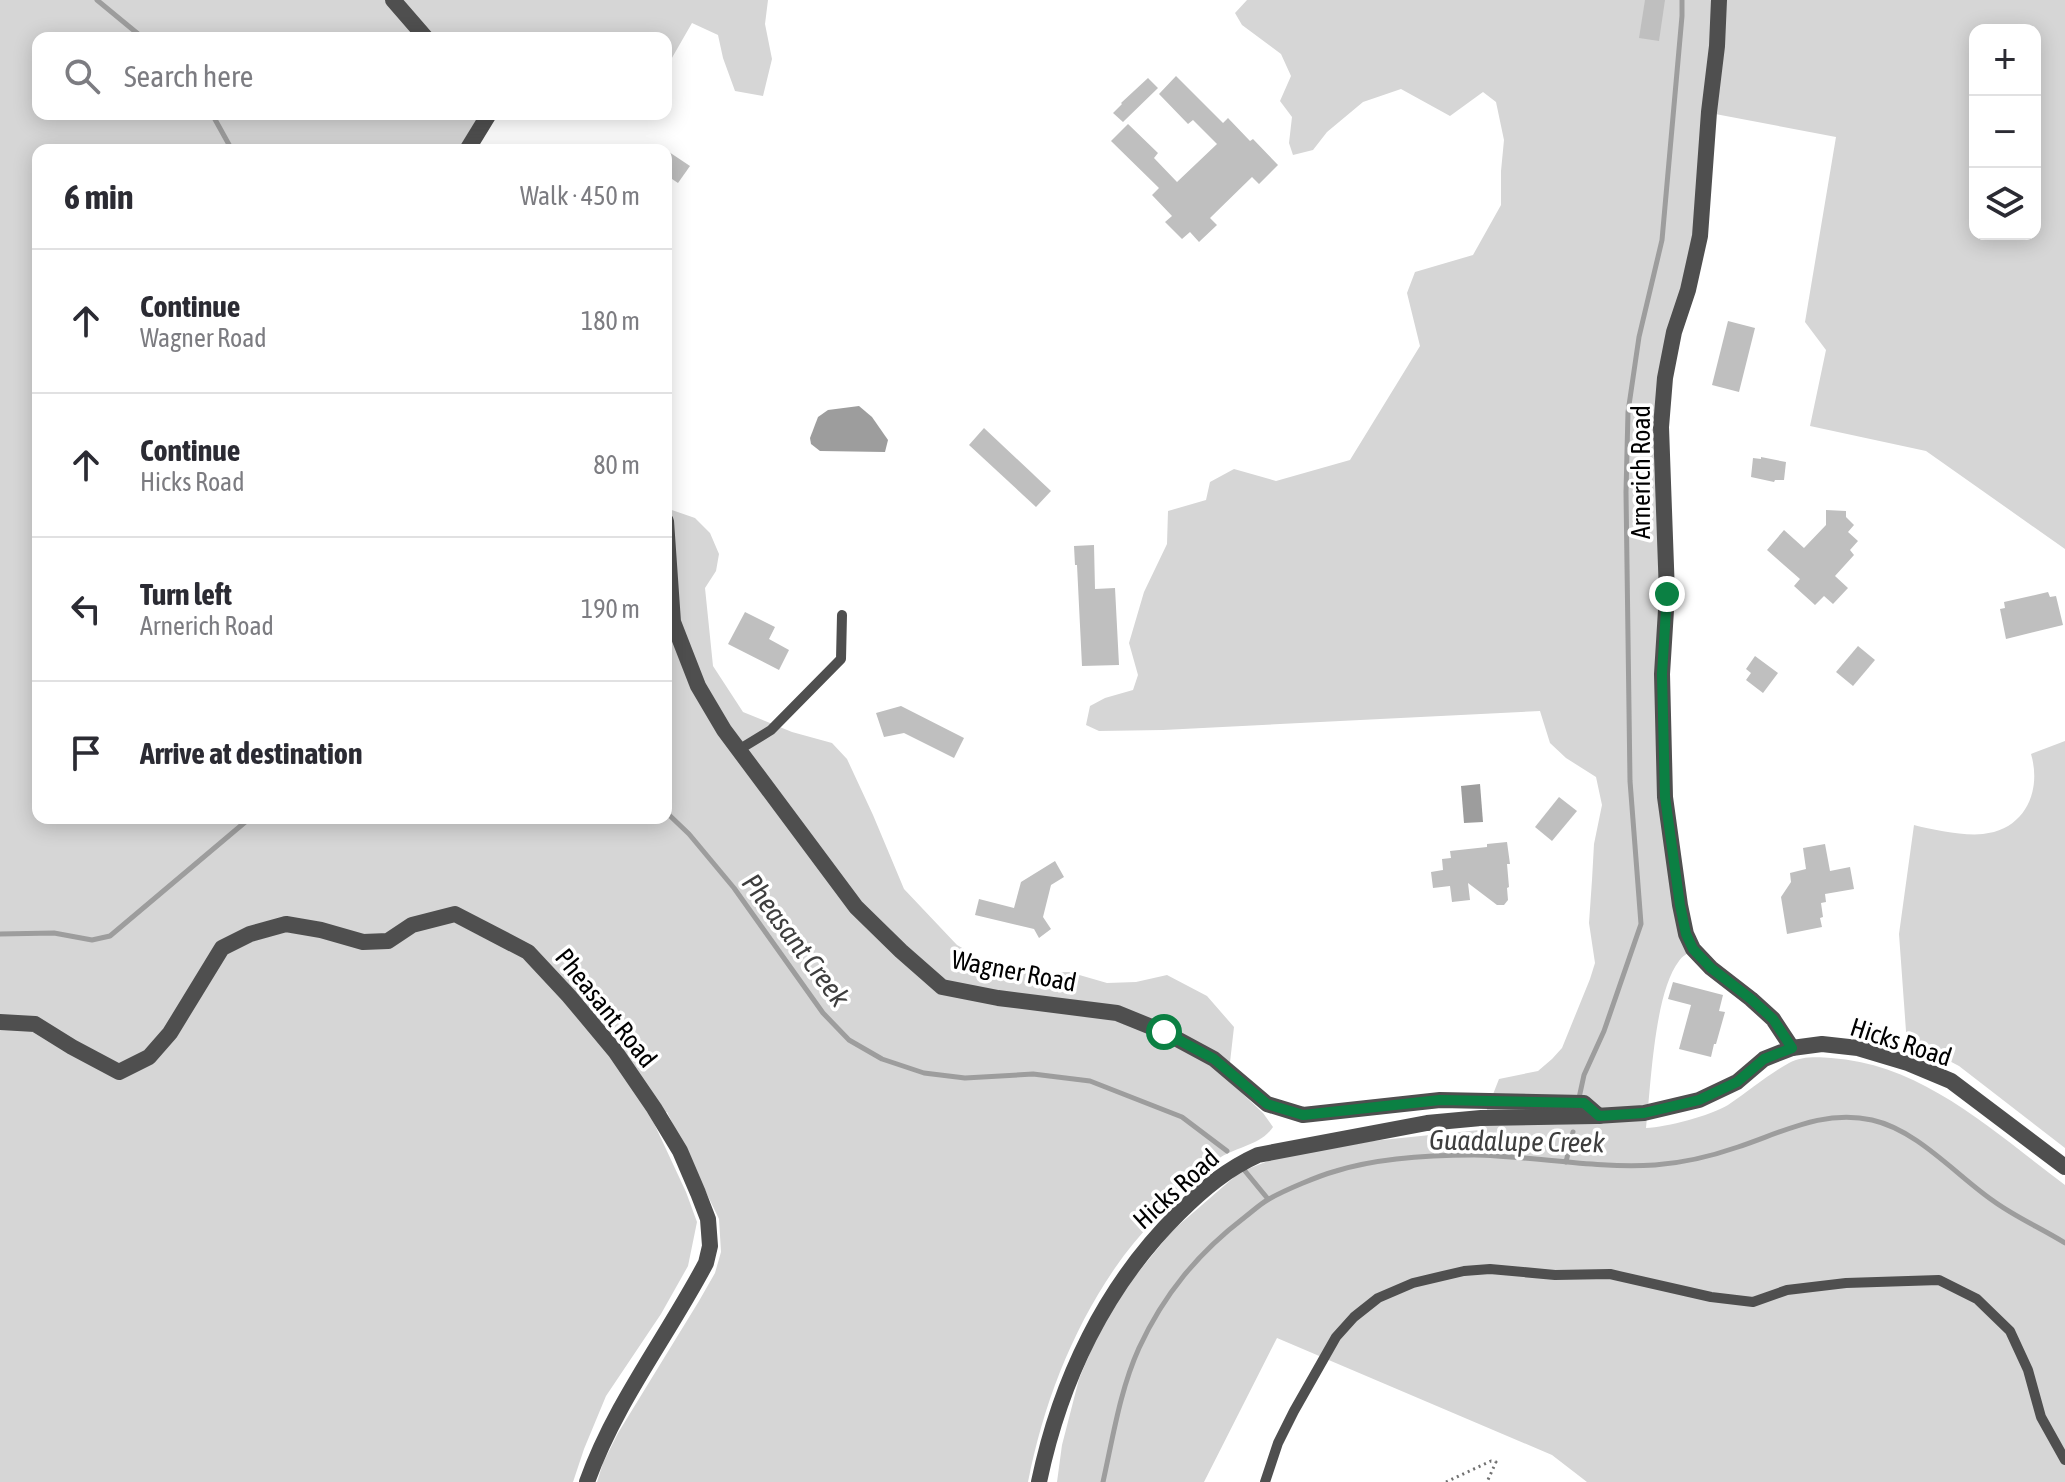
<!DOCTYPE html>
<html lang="en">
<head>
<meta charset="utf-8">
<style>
	:root { --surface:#fff; --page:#f2f2f3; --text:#2b2b33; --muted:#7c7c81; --line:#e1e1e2 }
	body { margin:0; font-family:"Asap Condensed",sans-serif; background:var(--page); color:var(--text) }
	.controls { position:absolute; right:24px; top:24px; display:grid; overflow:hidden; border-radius:16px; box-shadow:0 4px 20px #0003 }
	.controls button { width:72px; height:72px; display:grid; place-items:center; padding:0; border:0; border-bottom:2px solid var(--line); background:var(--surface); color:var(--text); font:40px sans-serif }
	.stop { position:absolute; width:24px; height:24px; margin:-18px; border:6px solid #0b8043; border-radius:50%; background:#fff }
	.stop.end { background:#0b8043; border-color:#fff; box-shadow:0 2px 8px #0008 }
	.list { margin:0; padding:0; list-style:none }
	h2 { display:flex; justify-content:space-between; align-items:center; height:104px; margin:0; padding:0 32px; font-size:34px }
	h2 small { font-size:26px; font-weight:400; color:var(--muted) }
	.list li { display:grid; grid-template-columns:52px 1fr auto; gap:24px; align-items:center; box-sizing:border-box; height:144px; padding:0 32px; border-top:2px solid var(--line) }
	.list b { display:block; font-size:30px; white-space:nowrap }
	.list p { margin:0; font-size:26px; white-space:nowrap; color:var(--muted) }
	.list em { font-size:26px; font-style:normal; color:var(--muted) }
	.icon { flex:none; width:44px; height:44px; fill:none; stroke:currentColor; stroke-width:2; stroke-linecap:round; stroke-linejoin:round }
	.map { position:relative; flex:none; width:2065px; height:1482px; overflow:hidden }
	.search { position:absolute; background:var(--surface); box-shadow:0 4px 20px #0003; left:32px; top:32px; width:640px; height:88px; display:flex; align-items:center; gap:20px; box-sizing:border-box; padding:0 28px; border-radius:16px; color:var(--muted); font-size:30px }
	.panel { position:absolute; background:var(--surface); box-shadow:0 4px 20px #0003; left:32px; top:144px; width:640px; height:680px; border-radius:16px }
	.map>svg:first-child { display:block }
</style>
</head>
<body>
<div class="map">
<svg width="2065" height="1482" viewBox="0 0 2065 1482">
	<rect width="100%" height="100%" fill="#fff"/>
	<!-- green -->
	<g fill="#d6d6d6" fill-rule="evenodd">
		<path d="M0 0H768L765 24 772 59 763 96 735 91 723 58 718 35 692 23 669 63 666 73V38H38V114H480L458 150H38V818H666V508L695 518 710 533 719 554 716 571 705 588 713 666 743 712 792 732 832 743 847 759 873 815 904 889 957 945 990 964 1024 973 1069 972 1107 983 1136 982 1167 975 1207 996 1234 1027 1228 1080 1263 1113 1273 1127C1262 1144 1237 1147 1221 1157 1213 1163 1205 1170 1198 1177 1168 1205 1138 1234 1115 1268 1071 1332 1043 1406 1028 1482H597L603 1463 618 1433 699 1301 715 1273 721 1252 719 1219 667 1112 652 1119 686 1192 697 1222 688 1266 661 1314 606 1396 584 1449 573 1482H0Z"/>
		<path d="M1247 0H2065V549L1926 451 1810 426 1826 350 1805 322 1836 137 1710 113 1700 236 1665 378V797L1693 949C1689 953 1682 956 1679 961 1654 993 1651 1086 1646 1128 1667 1127 1710 1116 1728 1105 1749 1091 1767 1075 1789 1063 1801 1056 1818 1057 1831 1058 1923 1064 1994 1132 2065 1185V1482H1587L1552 1455 1277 1338 1204 1482H1057L1062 1445 1079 1379 1109 1308 1172 1231 1240 1172 1273 1159 1372 1141 1479 1130 1499 1079 1538 1071 1552 1059 1562 1048 1590 979 1595 963 1589 923 1592 880 1594 844 1602 805 1596 777 1566 758 1550 743 1540 711 1163 730 1099 731 1086 725 1090 706 1105 698 1133 690 1138 675 1129 643 1144 592 1167 544 1168 511 1206 500 1210 482 1234 469 1276 481 1350 460 1420 346 1407 293 1415 272 1473 255 1501 205V171L1504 140 1496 102 1483 92 1450 116 1401 89 1363 102 1327 132 1313 150 1293 155 1289 143 1292 117 1280 101 1291 76 1281 54 1242 25 1235 13ZM1975 30H2035V234H1975Z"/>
		<path d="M2065 741V1148L1959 1066 1938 1055 1907 1045 1899 934 1914 825C1933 830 1963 836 1983 834 2025 830 2042 791 2031 754Z"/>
	</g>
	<!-- water -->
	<g fill="#9d9d9d">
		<path d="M859 406 872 417 888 440 885 452 820 451 811 444 810 438 818 417 828 410Z"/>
		<path d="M1480 784 1483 822 1464 823 1461 786Z"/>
	</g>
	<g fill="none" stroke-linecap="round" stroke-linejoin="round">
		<!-- stream -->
		<g stroke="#9d9d9d" stroke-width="5">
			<path d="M97 0 143 38"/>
			<path d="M212 114 232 150"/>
			<path d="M666 812 689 834 734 888 823 1013 849 1040 882 1059 924 1073 965 1078 1033 1074 1090 1081 1182 1117 1227 1151"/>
			<path d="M0 934 54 933 92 940 110 936 250 818"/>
			<path d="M1579 1098 1584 1075 1604 1031 1641 924 1630 781 1626 492 1628 412 1639 337 1662 240 1682 16V0"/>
			<path d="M1566 1162 1573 1132"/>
			<path d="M1245 1171 1268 1199"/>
			<path d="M1103 1482C1113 1437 1120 1390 1139 1348 1164 1294 1198 1253 1245 1217 1253 1211 1260 1204 1269 1199 1285 1190 1318 1176 1336 1171 1378 1158 1430 1155 1474 1155 1534 1156 1595 1169 1655 1165 1683 1163 1712 1156 1738 1147 1783 1132 1824 1109 1872 1120 1917 1130 1955 1174 1992 1200 2015 1217 2041 1228 2065 1243"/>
		</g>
	</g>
	<!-- building -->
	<g fill="#bfbfbf">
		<path d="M1645 0H1665L1659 41 1639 38Z"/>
		<path d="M1176 76 1223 123 1228 118 1250 141 1253 139 1278 165 1259 184 1252 177 1210 218 1217 225 1199 242 1190 232 1182 239 1165 222 1172 216 1152 195 1159 188 1111 141 1128 124 1158 153 1154 158 1177 182 1217 144 1193 120 1188 124 1159 94Z"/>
		<path d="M1148 78 1158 88 1123 122 1113 113 1122 104 1121 103Z"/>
		<path d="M666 150 690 166 678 183 666 175Z"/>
		<path d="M1728 321 1755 328 1739 392 1712 385Z"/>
		<path d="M984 428 1051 491 1036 507 969 445Z"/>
		<path d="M1761 457 1786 462 1784 480H1775L1774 482 1751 477 1753 458 1761 459Z"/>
		<path d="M1826 510 1846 511V517L1854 525 1848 532 1858 541 1850 550 1854 555 1835 576 1848 588 1833 604 1824 596 1815 605 1794 586 1800 579 1767 550 1784 530 1804 548 1826 525Z"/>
		<path d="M1094 545 1095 589 1115 588 1119 665 1082 666 1077 565H1075L1074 546Z"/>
		<path d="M2048 592 2050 597 2056 596 2063 625 2006 639 2000 609 2005 608 2004 602Z"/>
		<path d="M745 612 775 627 769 639 789 650 779 670 728 644Z"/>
		<path d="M1858 646 1875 660 1853 686 1836 672Z"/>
		<path d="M1755 656 1778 673 1763 693 1746 680 1751 673 1746 669Z"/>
		<path d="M901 706 964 738 954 758 904 733 884 737 876 713Z"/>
		<path d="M1559 797 1577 811 1552 841 1535 827Z"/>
		<path d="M1507 842 1510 864H1507L1509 887 1507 888 1508 900 1504 905H1497L1468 883 1470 900 1452 902 1450 886 1433 888 1431 872 1443 870 1442 859 1451 858 1450 851 1487 847V844Z"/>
		<path d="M1825 844 1830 871 1850 867 1854 889 1825 894 1826 902 1821 903 1823 917 1820 918 1822 927 1787 934 1781 897 1791 882 1790 873 1806 869 1803 848Z"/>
		<path d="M1055 861 1064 877 1051 885 1043 917 1051 929 1039 938 1034 929 975 915 979 899 1014 908 1021 882Z"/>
		<path d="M1673 982 1723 995 1719 1011 1725 1012 1716 1044H1714L1711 1057 1679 1049 1691 1005 1668 999Z"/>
	</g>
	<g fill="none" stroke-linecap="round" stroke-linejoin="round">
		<!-- path -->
		<path stroke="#717171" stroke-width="3" stroke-dasharray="2 4" stroke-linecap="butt" d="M1446 1482 1491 1461 1496 1462 1487 1482"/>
		<!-- service -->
		<g stroke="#4f4f4f" stroke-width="10">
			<path d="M740 749 771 730 841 659 842 615"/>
			<path d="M1265 1482 1278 1443 1294 1411 1336 1337 1354 1317 1378 1298 1413 1283 1464 1271 1490 1269 1555 1275 1610 1274 1711 1297 1753 1302 1787 1290 1846 1283 1939 1280 1977 1299 2010 1331 2028 1370 2041 1417 2065 1460"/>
		</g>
		<!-- minor -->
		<g stroke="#4f4f4f" stroke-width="16">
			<path d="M393 0 426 38"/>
			<path d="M1719 0 1717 46 1709 112 1700 236 1688 290 1674 332 1665 378 1661 427 1667 594 1662 674 1665 797 1680 905 1686 934 1693 949 1711 968 1751 999 1773 1019 1792 1048"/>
			<path d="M467 150 489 114"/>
			<path d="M666 521 673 622 698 686 724 730 856 907 901 951 942 987 998 998 1117 1013 1164 1032 1214 1059 1267 1104 1303 1115 1440 1100 1584 1103 1599 1116"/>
			<path d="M0 1022 35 1024 72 1047 119 1072 149 1057 170 1033 222 948 250 934 286 924 321 930 363 942 388 941 412 925 455 914 528 952 569 996 615 1051 654 1108 680 1151 698 1193 708 1219 710 1246 706 1263C667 1337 615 1403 587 1482"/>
		</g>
		<!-- tertiary -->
		<path stroke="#4f4f4f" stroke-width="16" d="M1039 1482C1060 1381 1105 1286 1179 1213 1203 1189 1227 1169 1258 1155L1427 1123 1481 1118 1596 1116 1644 1113 1699 1100 1737 1082 1764 1059 1792 1048 1822 1044 1858 1048 1908 1063 1951 1081 2065 1167"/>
	</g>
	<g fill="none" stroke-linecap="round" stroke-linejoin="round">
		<!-- route -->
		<path stroke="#0b8043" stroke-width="10" d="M1164 1032 1214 1059 1267 1104 1303 1115 1440 1100 1584 1103 1599 1116 1644 1113 1699 1100 1737 1082 1764 1059 1792 1048 1773 1019 1751 999 1711 968 1693 949 1686 934 1680 905 1665 797 1662 674 1667 594"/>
	</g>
	<g text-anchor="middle" stroke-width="7" stroke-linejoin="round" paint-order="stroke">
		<!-- street labels -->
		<g font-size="26" fill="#000" stroke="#fff">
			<text transform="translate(1641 472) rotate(-90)" y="9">Arnerich Road</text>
			<text transform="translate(1014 971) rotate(11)" y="9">Wagner Road</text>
			<text transform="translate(606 1008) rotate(51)" y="9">Pheasant Road</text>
			<text transform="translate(1901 1042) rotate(18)" y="9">Hicks Road</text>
			<text transform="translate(1176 1189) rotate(-42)" y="9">Hicks Road</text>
		</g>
		<!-- water labels -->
		<g font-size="28" font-style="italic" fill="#3e3e3e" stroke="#fff">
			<text transform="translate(796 940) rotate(53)" y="10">Pheasant Creek</text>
			<text transform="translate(1517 1141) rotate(1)" y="10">Guadalupe Creek</text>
		</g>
	</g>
</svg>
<div class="controls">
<button>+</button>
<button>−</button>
<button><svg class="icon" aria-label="layers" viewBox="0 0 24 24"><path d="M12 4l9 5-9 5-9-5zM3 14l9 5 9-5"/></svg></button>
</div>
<div class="stop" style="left:1164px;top:1032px"></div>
<div class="stop end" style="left:1667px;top:594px"></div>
<div class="search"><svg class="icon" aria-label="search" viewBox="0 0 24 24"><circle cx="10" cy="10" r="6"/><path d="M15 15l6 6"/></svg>Search here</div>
<section class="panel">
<h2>6 min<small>Walk · 450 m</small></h2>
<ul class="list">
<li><svg class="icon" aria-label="ahead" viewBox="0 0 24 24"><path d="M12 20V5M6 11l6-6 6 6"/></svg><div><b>Continue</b><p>Wagner Road</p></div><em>180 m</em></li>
<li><svg class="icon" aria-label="ahead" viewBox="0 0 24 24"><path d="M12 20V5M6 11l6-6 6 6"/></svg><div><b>Continue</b><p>Hicks Road</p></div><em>80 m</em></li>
<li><svg class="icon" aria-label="left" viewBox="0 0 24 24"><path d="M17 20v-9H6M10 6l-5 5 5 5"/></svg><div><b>Turn left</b><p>Arnerich Road</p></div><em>190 m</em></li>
<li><svg class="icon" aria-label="arrive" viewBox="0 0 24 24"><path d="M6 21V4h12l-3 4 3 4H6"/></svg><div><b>Arrive at destination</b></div></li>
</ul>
</section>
</div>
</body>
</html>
